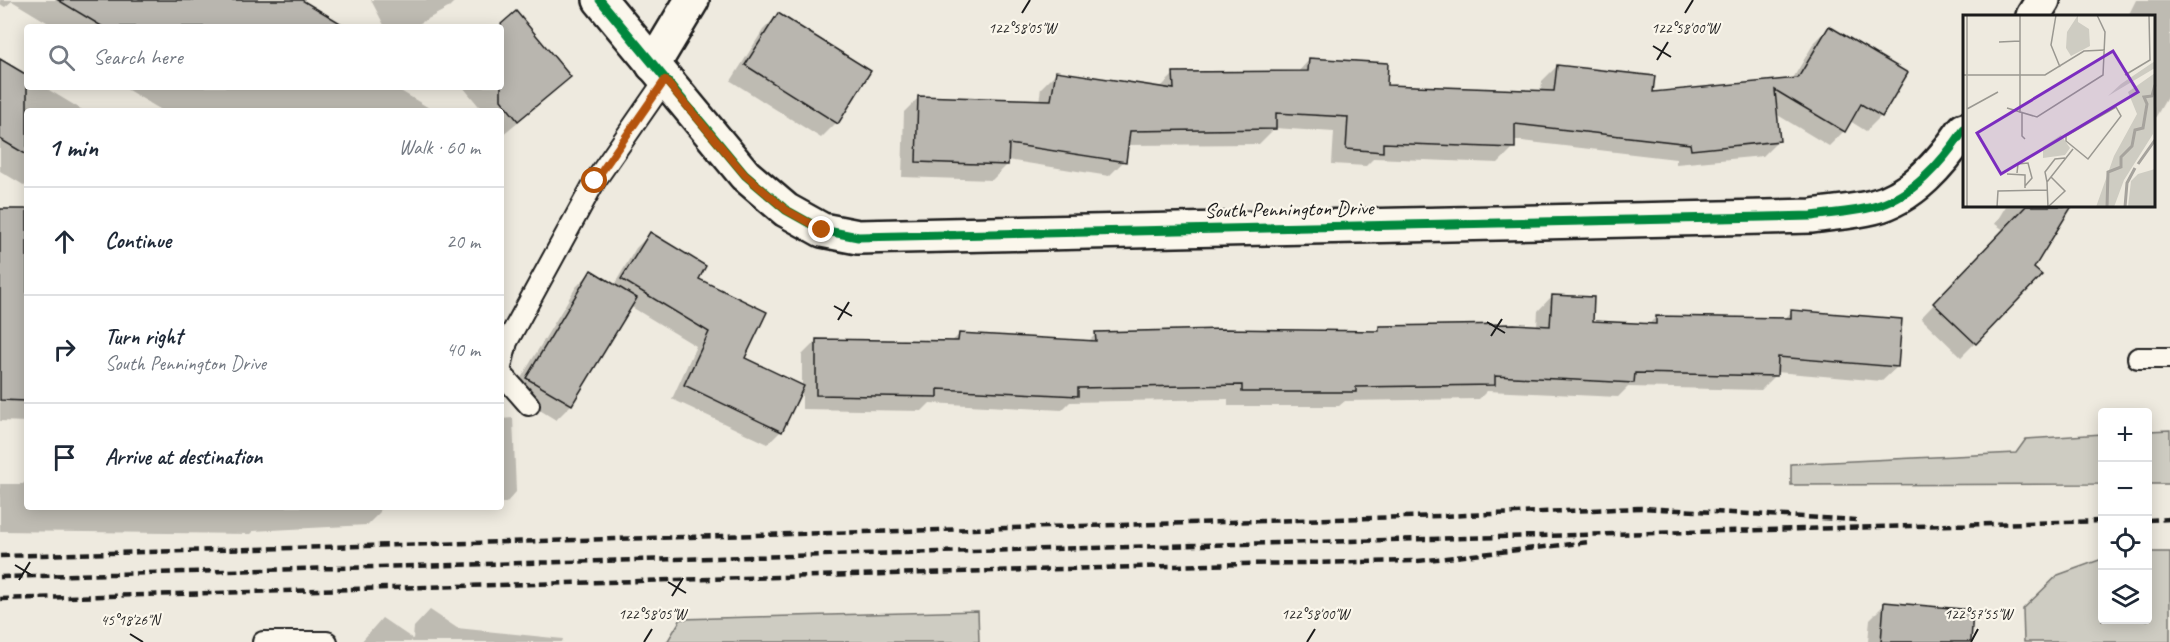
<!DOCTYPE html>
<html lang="en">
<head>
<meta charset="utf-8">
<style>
	:root { --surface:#fff; --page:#f6f6f7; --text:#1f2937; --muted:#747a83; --line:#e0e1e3 }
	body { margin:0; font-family:Caveat,sans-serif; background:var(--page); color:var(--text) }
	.controls { position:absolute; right:18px; bottom:18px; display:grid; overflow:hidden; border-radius:6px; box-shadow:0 3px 15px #0003 }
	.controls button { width:54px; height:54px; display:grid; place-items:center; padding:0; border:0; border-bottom:2px solid var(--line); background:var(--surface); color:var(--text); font:30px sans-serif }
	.stop { position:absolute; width:18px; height:18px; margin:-14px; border:4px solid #b45309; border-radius:50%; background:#fff }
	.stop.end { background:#b45309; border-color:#fff; box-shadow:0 2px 6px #0008 }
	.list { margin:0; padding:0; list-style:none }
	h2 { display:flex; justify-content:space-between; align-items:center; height:78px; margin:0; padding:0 24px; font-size:26px }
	h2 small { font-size:20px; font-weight:400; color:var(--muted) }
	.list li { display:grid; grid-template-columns:39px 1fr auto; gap:18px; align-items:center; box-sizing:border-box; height:108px; padding:0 24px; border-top:2px solid var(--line) }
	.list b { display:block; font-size:22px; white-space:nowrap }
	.list p { margin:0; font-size:20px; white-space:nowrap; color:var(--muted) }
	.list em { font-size:20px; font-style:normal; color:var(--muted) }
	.icon { flex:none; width:33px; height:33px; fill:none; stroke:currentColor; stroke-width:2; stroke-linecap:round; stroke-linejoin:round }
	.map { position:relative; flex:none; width:2170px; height:642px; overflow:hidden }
	.search { position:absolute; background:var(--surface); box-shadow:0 3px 15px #0003; left:24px; top:24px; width:480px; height:66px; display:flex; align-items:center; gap:15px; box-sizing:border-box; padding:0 21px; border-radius:6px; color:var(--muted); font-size:22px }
	.panel { position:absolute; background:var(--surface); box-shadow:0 3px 15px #0003; left:24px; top:108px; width:480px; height:402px; border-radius:6px }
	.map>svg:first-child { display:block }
</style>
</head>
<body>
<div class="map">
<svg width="2170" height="642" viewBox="0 0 2170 642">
	<rect width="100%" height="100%" fill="#eeeadf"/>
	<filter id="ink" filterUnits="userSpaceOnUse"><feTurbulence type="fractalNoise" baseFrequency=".0167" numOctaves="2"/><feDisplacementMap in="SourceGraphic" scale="12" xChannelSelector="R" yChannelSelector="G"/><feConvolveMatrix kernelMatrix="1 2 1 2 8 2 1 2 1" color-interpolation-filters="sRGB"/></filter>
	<g filter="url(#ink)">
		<!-- green -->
		<g fill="#ceccc2" stroke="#75746f" stroke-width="1.5">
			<path d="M2170 430V484H2148V431Z"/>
			<path d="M2102 434V484L1791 485V464L2016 453 2026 439Z"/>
			<path d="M2148 552H2170V642H2024L2023 609 2058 575 2102 559V620H2148Z"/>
			<path d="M978 611 979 642H667L681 619Z"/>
		</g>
		<!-- shadow -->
		<g fill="#0003">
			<path d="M0 0H299L344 27H55L12 1 5 7 0 4Z"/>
			<path d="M371 0H456L448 8 413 27H385Z"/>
			<path d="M2136 0H2170V92L2154 120V16H2128Z"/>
			<path d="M516 13 569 77 554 92 502 135 501 111H483L463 87H501L500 27Z"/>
			<path d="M778 15 836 123 821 138 731 81 763 30Z"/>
			<path d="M1829 28 1881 116 1866 131 1850 121 1844 131 1829 146 1776 114 1778 141 1763 156 1676 164V159L1513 140V148L1498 163 1374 158 1366 166 1332 164 1334 132 1275 128 1259 144 1127 145 1124 161 1109 176 1007 160V165L992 180 902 177 904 112 919 97 1039 102 1041 88 1056 73 1160 88 1174 74 1297 73 1310 59 1385 86 1541 92 1542 81 1557 66 1651 93 1792 80 1814 43Z"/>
			<path d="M0 61 27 77V87H44L84 111H27V187L0 171Z"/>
			<path d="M123 87H394L434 111H163Z"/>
			<path d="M2006 206H2070L2032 268 1975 343 1961 357 1921 318 2004 230 1995 224Z"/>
			<path d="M0 211H27V422L0 421Z"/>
			<path d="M650 234 697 279 743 358 802 386V355L817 340 951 342 959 335 1088 342 1096 334 1374 333 1379 328 1537 327 1538 311 1552 296 1591 322 1648 325 1656 317 1784 320 1792 311 1897 367 1882 381 1776 372V375L1761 390 1628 387 1618 397 1487 391 1479 399 1345 401 1339 406H1228V399L1070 402 1062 410 930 403 922 411 802 409V387L781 431 768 444 672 399 696 346 630 306 571 405 556 420 512 393 576 287 591 272 614 285 636 248Z"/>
			<path d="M513 418 516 492 506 503H501V419Z"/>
			<path d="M27 480V507H380V512L367 525 253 531 250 534 0 531V484H23Z"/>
			<path d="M1885 604 1969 642H1868L1870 619Z"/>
			<path d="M430 610 457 628 563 639 562 642H412V640L411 642H361L382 618 413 639 414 627Z"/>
		</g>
		<!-- building -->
		<g fill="#b9b6af" stroke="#1c1c1c" stroke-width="1.5">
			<path d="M58 0H302L347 27H103Z"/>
			<path d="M516 11 571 77 518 121 501 100V24Z"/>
			<path d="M778 13 871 71 838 124 745 65Z"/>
			<path d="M1829 26 1908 73 1882 117 1861 104 1845 132 1775 90 1780 141 1691 150 1690 144 1515 124V148L1383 143V152L1346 149 1348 117 1276 113V129L1130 131 1126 162 1009 144 1008 165 916 162 918 96 1051 100 1056 71 1174 89 1173 72 1308 71 1309 58 1388 63 1387 85 1554 91 1557 65 1655 76 1653 92 1798 78Z"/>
			<path d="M0 59 27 75V155L0 139Z"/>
			<path d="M2026 206H2072L2034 268 2042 275 1976 344 1933 303Z"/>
			<path d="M0 209H27V401L0 400Z"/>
			<path d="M650 232 706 266 699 279 767 312 745 358 804 386 782 432 684 385 709 332 621 279Z"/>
			<path d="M591 270 637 298 572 405 526 378Z"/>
			<path d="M1552 295 1594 297 1593 321 1656 324V316L1791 318V310L1902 319 1898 367 1778 357 1777 376 1635 373 1634 383 1495 376V385L1356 387V392H1242V385L1078 388V396L938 389V397L816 395V339L958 341 959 333 1096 341 1095 332 1222 329 1379 331V326L1514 324 1550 326Z"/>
			<path d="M1884 602 1973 610 1971 642H1881Z"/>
		</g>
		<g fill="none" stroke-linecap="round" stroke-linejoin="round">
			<defs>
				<g id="lane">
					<path d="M2138 358H2170"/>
					<path d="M501 367 507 342 595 181 665 80"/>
					<path d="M501 373 529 405"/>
					<path d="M263 642H327"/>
				</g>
				<g id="street">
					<path d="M600 0 745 175 786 210 822 230 858 237 1812 216C1832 213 1853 212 1873 207 1912 198 1942 162 1964 130"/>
					<path d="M2033 16 2043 0"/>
					<path d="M653 65 692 0"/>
				</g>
			</defs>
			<!-- lane casing -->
			<use href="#lane" stroke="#1c1c1c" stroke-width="24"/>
			<!-- street casing -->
			<use href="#street" stroke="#1c1c1c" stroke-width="38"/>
			<!-- lane -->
			<use href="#lane" stroke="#fbf7ec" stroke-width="20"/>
			<!-- street -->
			<use href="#street" stroke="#fbf7ec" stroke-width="33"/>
			<!-- rail -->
			<g stroke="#1c1c1c" stroke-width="4.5" stroke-dasharray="9 4.5" stroke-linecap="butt">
				<path d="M2148 520 2170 519"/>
				<path d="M0 556 1442 516 1641 508 1856 520"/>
				<path d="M0 577 2102 521"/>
				<path d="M0 599 1242 564 1418 561 1590 542"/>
			</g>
			<defs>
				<path id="cycleway" d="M600 0 745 175 786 210 822 230 858 237 1812 216C1832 213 1853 212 1873 207 1912 198 1942 162 1964 130"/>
			</defs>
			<!-- cycleway casing -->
			<use href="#cycleway" stroke="#fbf7ec" stroke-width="13"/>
			<!-- cycleway -->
			<use href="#cycleway" stroke="#00873e" stroke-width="9"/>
		</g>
	</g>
	<g fill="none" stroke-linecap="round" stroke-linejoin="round" filter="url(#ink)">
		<!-- route -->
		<path stroke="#b45309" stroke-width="8" d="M595 181 665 80 745 175 786 210 822 230"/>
	</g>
	<!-- ticks -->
	<path fill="none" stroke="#1c1c1c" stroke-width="2" d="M1022 13 1030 0M1685 13 1693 0M1653 46 1671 57M1657 60 1668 42M834 306 852 316M838 320 849 302M1487 322 1505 333M1491 336 1502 319M15 565 33 576M19 580 30 562M668 582 686 593M672 596 683 578M130 634 143 642M644 642 652 629M1307 642 1315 629M1971 642 1978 629"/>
	<g text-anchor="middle" stroke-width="4.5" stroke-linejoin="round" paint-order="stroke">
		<!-- street labels -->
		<g font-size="21" fill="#1c1c1c" stroke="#fbf7ec">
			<text transform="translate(1289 209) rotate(-1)" y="7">South Pennington Drive</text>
		</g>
	</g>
	<!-- overview -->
	<g transform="translate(1963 15)">
		<rect width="192" height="192" fill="#eeeadf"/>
		<path d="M115 0V7L126 14 127 31 108 41 103 33 104 17ZM192 46V53L145 81 158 69ZM192 58 190 119 161 165 151 192H133L151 141 174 99 165 77ZM98 120 107 133 102 140 80 143V132ZM192 154V192H165L168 166 175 159Z" fill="#ceccc2"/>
		<path fill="none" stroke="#a6a39d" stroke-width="3" d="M175 149 192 125M144 192 145 157 158 152V142L169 131 172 115 180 113 184 89 181 82 189 81 192 70M162 192 164 168 172 153"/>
		<path fill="none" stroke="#9a9891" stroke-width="1.5" d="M4 0V192M93 0 88 30 97 52M36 27 57 26M0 60H82L121 36 142 35M162 60 187 45 186 0M153 92 158 101 125 144 103 126V121ZM44 93 74 102 140 60 142 17 134 0M4 94 35 77M57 98V0M59 98V121L62 124M54 158 55 149 65 148 69 163 62 171M44 159 62 160V173M84 167 82 157 92 144 102 143M86 191 102 176 88 162M34 192 35 176 84 175M85 192 84 167 110 134"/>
		<path fill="#7b2cbf" fill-opacity="0.15" stroke="#7b2cbf" stroke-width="3" d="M150 36 175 77 38 159 14 118Z"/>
		<rect width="192" height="192" fill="none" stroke="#1c1c1c" stroke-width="3"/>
	</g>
	<g font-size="15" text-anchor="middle" fill="#1c1c1c" stroke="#fbf7ec" stroke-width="4.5" stroke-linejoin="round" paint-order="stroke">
		<text x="1022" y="33">122°58'05"W</text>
		<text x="1685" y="33">122°58'00"W</text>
		<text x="652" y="619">122°58'05"W</text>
		<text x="1315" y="619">122°58'00"W</text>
		<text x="1978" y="619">122°57'55"W</text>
		<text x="130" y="625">45°18'26"N</text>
	</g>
</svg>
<div class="controls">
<button>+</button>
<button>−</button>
<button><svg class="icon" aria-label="locate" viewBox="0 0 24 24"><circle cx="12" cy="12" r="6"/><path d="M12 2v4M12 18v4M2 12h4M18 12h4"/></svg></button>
<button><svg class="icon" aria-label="layers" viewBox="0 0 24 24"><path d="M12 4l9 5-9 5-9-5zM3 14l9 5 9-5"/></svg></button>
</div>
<div class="stop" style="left:595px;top:181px"></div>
<div class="stop end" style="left:822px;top:230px"></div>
<div class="search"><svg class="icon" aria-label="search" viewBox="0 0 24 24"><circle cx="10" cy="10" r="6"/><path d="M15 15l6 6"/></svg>Search here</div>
<section class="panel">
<h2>1 min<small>Walk · 60 m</small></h2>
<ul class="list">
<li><svg class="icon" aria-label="ahead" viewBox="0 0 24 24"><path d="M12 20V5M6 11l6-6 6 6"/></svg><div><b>Continue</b></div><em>20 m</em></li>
<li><svg class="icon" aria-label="right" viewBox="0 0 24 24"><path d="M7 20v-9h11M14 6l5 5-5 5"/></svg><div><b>Turn right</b><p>South Pennington Drive</p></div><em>40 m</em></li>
<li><svg class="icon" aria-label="arrive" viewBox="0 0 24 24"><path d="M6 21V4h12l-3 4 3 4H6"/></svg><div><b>Arrive at destination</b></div></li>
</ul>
</section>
</div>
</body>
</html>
